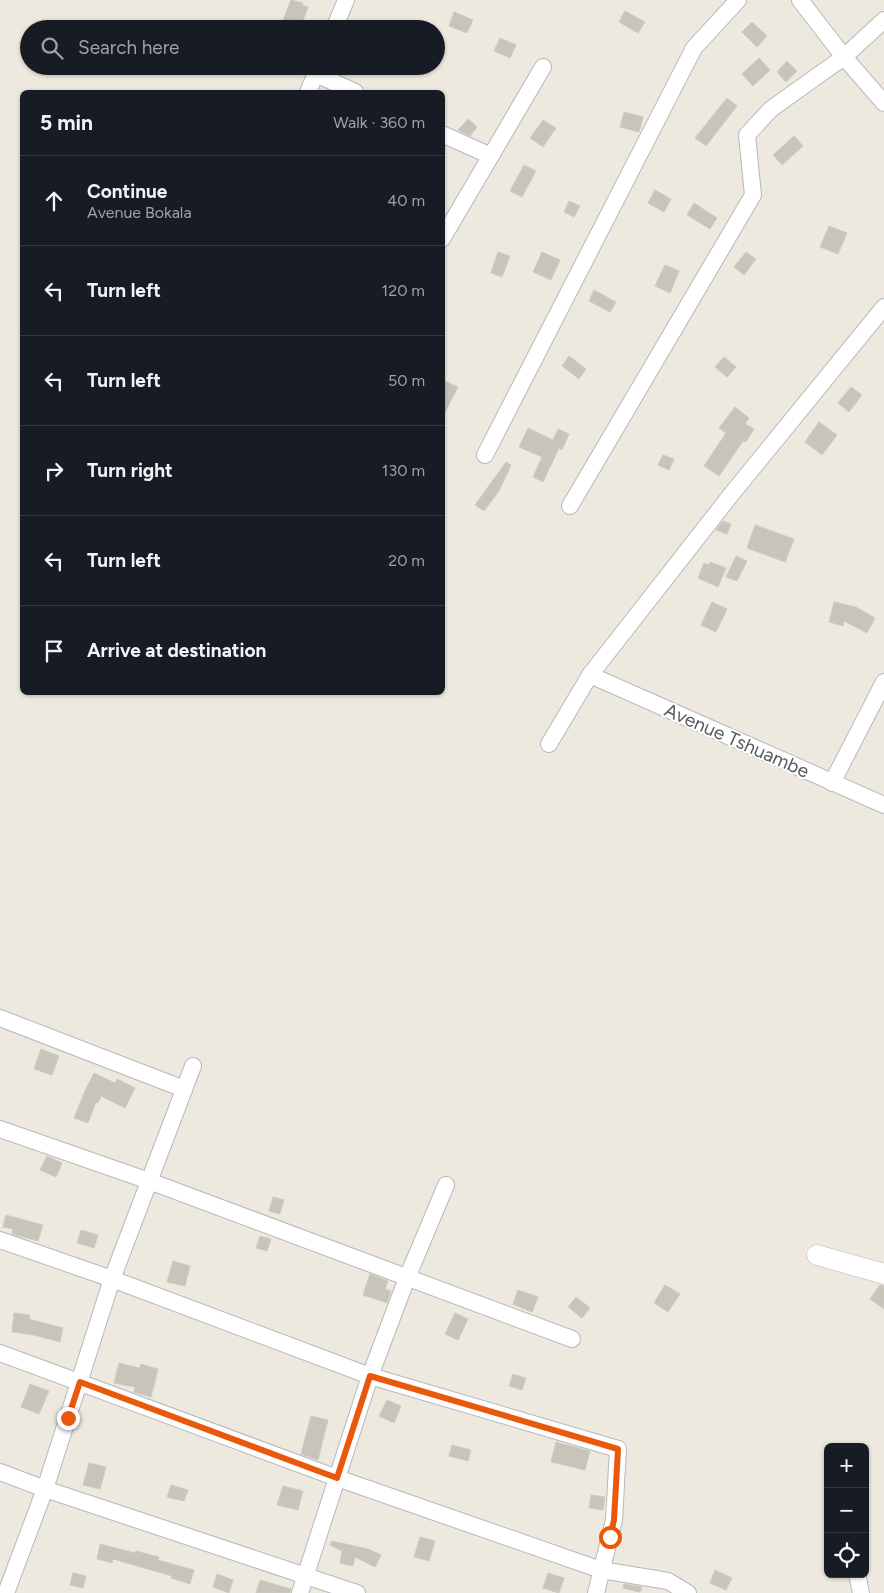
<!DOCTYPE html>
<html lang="en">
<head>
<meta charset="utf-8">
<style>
	:root { --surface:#171b24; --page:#242831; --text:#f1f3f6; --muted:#9ea1a6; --line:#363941 }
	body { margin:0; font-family:Figtree,sans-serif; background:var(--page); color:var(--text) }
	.controls { position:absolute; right:15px; bottom:15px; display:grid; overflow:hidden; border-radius:8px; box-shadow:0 1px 4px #0004 }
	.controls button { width:45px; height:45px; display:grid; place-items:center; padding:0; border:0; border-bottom:1px solid var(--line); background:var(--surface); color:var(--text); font:25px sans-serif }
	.stop { position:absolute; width:15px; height:15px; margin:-11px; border:4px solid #ea580c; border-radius:50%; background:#fff }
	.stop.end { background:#ea580c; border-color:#fff; box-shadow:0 1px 5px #0008 }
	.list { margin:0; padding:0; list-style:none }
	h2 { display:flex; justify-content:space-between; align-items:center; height:65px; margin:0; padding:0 20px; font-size:21px }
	h2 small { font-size:16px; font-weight:400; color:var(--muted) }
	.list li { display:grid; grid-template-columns:32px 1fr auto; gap:15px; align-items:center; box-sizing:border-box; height:90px; padding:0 20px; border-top:1px solid var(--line) }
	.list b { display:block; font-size:19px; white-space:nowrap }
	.list p { margin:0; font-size:16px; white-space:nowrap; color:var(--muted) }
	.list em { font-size:16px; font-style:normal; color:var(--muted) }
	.icon { flex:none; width:28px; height:28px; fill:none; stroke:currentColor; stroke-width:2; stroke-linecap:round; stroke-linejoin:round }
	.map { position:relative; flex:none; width:884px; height:1593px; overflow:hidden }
	.search { position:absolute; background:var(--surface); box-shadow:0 1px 4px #0004; left:20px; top:20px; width:425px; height:55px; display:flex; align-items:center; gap:12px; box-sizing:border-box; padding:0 18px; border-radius:28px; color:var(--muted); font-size:19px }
	.panel { position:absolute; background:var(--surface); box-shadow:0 1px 4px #0004; left:20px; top:90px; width:425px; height:605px; border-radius:8px }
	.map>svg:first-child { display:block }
</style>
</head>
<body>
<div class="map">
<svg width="884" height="1593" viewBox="0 0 884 1593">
	<rect width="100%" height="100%" fill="#ede9df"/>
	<!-- building -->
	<g fill="#c7c4bc" stroke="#d1cbbd">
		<path d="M291 0 303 3 302 5 308 7 300 29 282 23Z"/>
		<path d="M625 11 645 22 638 33 619 22Z"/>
		<path d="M454 12 473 20 467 33 449 26Z"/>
		<path d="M752 22 767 36 757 47 742 32Z"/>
		<path d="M500 38 516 45 510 58 494 51Z"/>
		<path d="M759 58 770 70 753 86 742 74Z"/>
		<path d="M787 61 797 71 786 82 777 72Z"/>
		<path d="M727 98 737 106 706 146 695 138Z"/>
		<path d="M624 112 643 117 639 132 620 127Z"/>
		<path d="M468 119 477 127 470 136 458 130Z"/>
		<path d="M543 120 556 128 543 147 530 138Z"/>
		<path d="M794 136 803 146 782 165 773 155Z"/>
		<path d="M524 165 536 171 522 197 510 191Z"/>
		<path d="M655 190 671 199 664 212 648 203Z"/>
		<path d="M569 201 580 206 574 217 564 212Z"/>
		<path d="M694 203 717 218 710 229 687 215Z"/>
		<path d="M829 226 847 233 838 254 820 247Z"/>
		<path d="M498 252 510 256 502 277 491 273Z"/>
		<path d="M542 252 560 260 551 280 533 272Z"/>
		<path d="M746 252 756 259 744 275 734 267Z"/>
		<path d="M665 265 679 271 670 293 655 286Z"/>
		<path d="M594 290 616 302 610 312 589 301Z"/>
		<path d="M569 356 586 369 579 379 562 366Z"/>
		<path d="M724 357 736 367 727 377 715 367Z"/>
		<path d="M442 380 458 387 442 418Z"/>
		<path d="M851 387 862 395 849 412 838 403Z"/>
		<path d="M735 407 749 418 745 424 754 429 746 442 743 441 719 476 704 466 726 433 719 428Z"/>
		<path d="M819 422 837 435 822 455 805 442Z"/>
		<path d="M528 428 553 440 558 429 569 434 562 450 559 448 543 482 533 477 542 457 519 447Z"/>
		<path d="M663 455 674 459 669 470 658 465Z"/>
		<path d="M506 462 511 465 499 491 484 511 475 505Z"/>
		<path d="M723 521 731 524 727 534 716 530Z"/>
		<path d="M755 525 794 539 785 562 747 548Z"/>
		<path d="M736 556 747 561 737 581 726 577Z"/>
		<path d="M710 562 726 568 718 587 698 578 704 563 709 565Z"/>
		<path d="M712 602 727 609 716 632 701 625Z"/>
		<path d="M834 602 856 607 875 618 867 633 844 621 843 626 829 622Z"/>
		<path d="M41 1049 59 1056 52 1075 34 1069Z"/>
		<path d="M94 1073 115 1083 117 1079 135 1088 125 1108 101 1096 98 1103 96 1102 88 1123 74 1118 84 1093Z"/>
		<path d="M47 1156 62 1163 56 1177 40 1170Z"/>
		<path d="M273 1197 284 1200 280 1214 269 1211Z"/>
		<path d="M6 1215 43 1225 38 1241 12 1234 13 1229 3 1227Z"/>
		<path d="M81 1230 98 1235 94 1248 77 1243Z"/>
		<path d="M260 1236 271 1239 267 1251 256 1248Z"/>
		<path d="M173 1261 190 1266 185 1286 167 1282Z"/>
		<path d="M370 1274 388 1281 385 1289 391 1291 387 1303 363 1295Z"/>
		<path d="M665 1285 680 1294 668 1312 654 1303Z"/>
		<path d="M880 1285 884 1286V1309L870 1299Z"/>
		<path d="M518 1290 538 1297 532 1312 513 1304Z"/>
		<path d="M576 1297 590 1308 582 1318 568 1307Z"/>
		<path d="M14 1313 30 1315 29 1319 63 1328 60 1342 34 1335 12 1332Z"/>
		<path d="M455 1313 468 1319 458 1340 445 1334Z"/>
		<path d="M119 1363 140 1368 141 1364 158 1369 151 1397 134 1392 135 1387 114 1383Z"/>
		<path d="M513 1374 526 1378 522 1390 509 1386Z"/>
		<path d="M30 1384 49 1391 39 1414 21 1407Z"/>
		<path d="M387 1400 401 1406 394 1423 379 1416Z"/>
		<path d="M311 1416 328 1420 318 1460 301 1454Z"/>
		<path d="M556 1442 590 1451 585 1470 551 1462Z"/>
		<path d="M452 1445 471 1450 468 1461 449 1456Z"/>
		<path d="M89 1463 106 1467 100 1489 83 1485Z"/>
		<path d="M171 1485 188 1490 184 1501 167 1497Z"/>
		<path d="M283 1486 303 1491 298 1510 277 1505Z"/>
		<path d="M591 1495 605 1497 603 1510 589 1508Z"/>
		<path d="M420 1537 435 1541 429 1561 414 1557Z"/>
		<path d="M332 1541 368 1549 381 1555 375 1567 355 1557 353 1566 340 1563 342 1551 330 1545Z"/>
		<path d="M100 1544 135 1553 136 1551 159 1557 158 1560 194 1570 190 1584 171 1578 172 1576 113 1559 112 1563 97 1559Z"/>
		<path d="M715 1570 732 1578 726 1590 710 1583Z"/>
		<path d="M73 1573 86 1576 83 1588 70 1585Z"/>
		<path d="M548 1573 564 1578 559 1593 543 1588Z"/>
		<path d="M217 1574 233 1580 229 1593 213 1587Z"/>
		<path d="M260 1580 291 1589 290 1593H256Z"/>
		<path d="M624 1584 642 1587 640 1592 623 1588Z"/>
	</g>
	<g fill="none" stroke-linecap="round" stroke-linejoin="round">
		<defs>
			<g id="minor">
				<path d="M800 0 844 57 884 103"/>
				<path d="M334 29 346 0"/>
				<path d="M316 74 355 92"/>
				<path d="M308 92 319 66"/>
				<path d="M442 134 491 156"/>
				<path d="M442 239 543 67"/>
				<path d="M485 455 694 48 738 0"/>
				<path d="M570 506 753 195 747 135 771 109 844 57 884 20"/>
				<path d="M590 675 884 805"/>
				<path d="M549 744 590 675 730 496 884 307"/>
				<path d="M832 783 884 682"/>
				<path d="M0 1018 184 1089"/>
				<path d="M0 1129 149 1181 572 1339"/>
				<path d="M0 1240 112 1279 370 1376 618 1449 614 1520 596 1593"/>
				<path d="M0 1353 337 1478 601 1570 668 1581 688 1593"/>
				<path d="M0 1472 45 1489 357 1593"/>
				<path d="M857 1574 861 1593"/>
				<path d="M6 1593 45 1489 112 1279 193 1066"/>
				<path d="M300 1593 370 1376 407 1278 446 1185"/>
			</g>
			<path id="tertiary" d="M817 1255 884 1274"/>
		</defs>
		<!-- minor casing -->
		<use href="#minor" stroke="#b5b8bd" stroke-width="18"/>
		<!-- tertiary casing -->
		<use href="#tertiary" stroke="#b5b8bd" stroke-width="21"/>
		<!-- minor -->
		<use href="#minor" stroke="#fff" stroke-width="16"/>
		<!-- tertiary -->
		<use href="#tertiary" stroke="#fff" stroke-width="20"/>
	</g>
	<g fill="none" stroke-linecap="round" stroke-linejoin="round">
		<!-- route -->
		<path stroke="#ea580c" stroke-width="6" d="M68 1418 80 1382 337 1478 370 1376 618 1449 614 1520 610 1537"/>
	</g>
	<g text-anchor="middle" stroke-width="4" stroke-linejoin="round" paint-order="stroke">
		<!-- street labels -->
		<g font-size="19" fill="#585c61" stroke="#fff">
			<text transform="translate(737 740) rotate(24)" y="7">Avenue Tshuambe</text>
		</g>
	</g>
</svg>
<div class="controls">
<button>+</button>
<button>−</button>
<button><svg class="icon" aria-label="locate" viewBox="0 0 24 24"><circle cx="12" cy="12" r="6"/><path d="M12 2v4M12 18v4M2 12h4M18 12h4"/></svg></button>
</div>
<div class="stop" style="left:610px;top:1537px"></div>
<div class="stop end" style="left:68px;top:1418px"></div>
<div class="search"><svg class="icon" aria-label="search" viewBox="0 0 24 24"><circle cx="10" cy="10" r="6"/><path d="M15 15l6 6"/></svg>Search here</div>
<section class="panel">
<h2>5 min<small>Walk · 360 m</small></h2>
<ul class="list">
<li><svg class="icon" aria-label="ahead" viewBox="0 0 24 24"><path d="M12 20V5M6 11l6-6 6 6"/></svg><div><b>Continue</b><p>Avenue Bokala</p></div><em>40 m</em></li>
<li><svg class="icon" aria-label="left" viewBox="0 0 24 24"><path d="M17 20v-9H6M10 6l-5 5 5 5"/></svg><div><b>Turn left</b></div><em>120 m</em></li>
<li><svg class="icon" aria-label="left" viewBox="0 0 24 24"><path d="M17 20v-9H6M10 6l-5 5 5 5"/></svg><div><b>Turn left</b></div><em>50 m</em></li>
<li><svg class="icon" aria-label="right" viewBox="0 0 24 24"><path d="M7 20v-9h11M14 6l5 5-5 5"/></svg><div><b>Turn right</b></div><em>130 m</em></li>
<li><svg class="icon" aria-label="left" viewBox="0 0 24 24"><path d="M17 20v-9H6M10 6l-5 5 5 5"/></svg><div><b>Turn left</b></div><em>20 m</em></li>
<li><svg class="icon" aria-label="arrive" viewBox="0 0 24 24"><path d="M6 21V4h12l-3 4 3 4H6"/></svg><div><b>Arrive at destination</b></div></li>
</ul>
</section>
</div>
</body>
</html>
